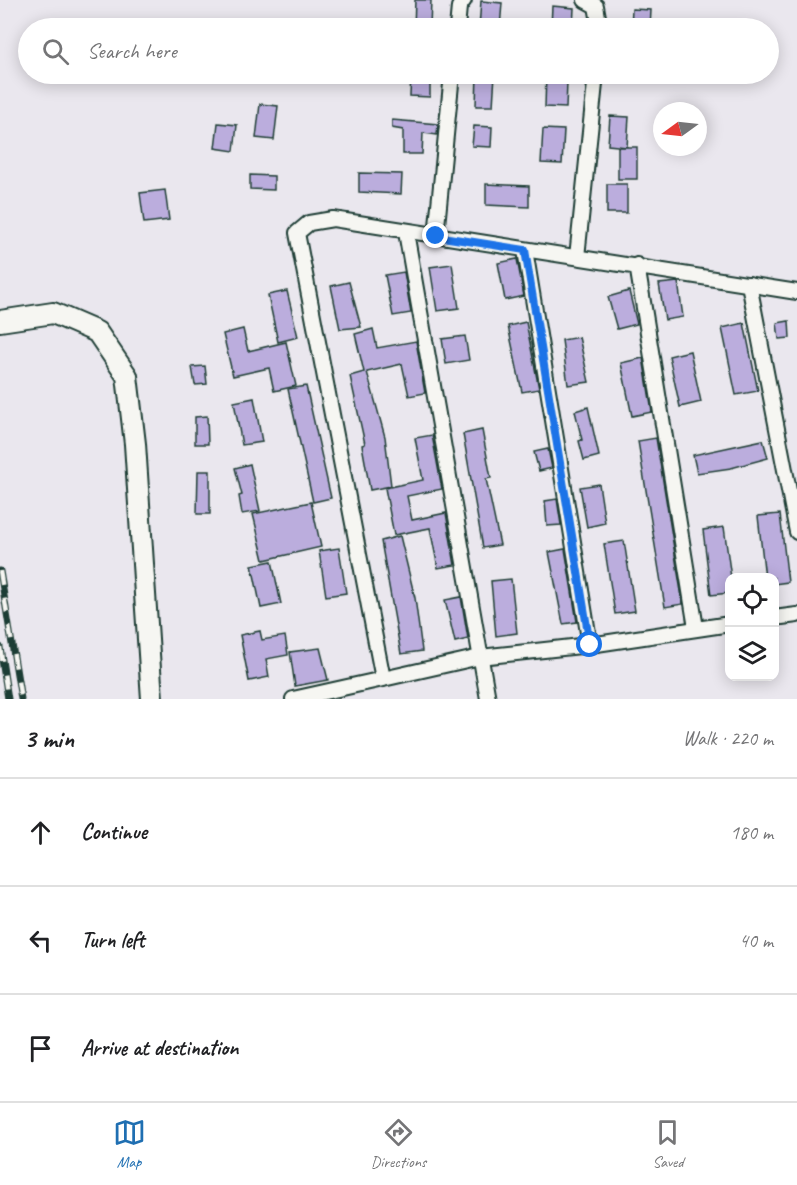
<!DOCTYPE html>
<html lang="en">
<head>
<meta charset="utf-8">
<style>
	:root { --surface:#fff; --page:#f6f6f6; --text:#202124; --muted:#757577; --line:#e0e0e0; --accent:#1f6fb2 }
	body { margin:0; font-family:Caveat,sans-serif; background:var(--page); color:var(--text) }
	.controls { position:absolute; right:18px; bottom:18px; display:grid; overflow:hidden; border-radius:12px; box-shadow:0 3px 15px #0003 }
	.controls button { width:54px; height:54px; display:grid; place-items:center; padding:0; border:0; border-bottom:2px solid var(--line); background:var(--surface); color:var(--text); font:30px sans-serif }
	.compass { position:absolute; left:653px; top:102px; width:54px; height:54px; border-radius:50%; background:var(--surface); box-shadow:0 3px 15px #0003; rotate:255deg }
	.stop { position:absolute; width:18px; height:18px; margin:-14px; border:4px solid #1a73e8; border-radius:50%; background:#fff }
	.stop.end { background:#1a73e8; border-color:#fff; box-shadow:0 2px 6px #0008 }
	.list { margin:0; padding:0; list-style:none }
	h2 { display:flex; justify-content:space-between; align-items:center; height:78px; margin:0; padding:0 24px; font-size:26px }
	h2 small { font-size:20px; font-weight:400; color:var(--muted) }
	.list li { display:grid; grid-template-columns:39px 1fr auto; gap:18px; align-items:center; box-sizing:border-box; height:108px; padding:0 24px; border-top:2px solid var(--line) }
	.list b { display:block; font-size:22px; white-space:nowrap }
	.list em { font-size:20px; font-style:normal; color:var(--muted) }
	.icon { flex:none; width:33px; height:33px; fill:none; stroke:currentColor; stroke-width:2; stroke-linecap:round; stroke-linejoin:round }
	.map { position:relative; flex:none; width:797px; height:699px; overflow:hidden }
	.search { position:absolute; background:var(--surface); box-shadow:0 3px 15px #0003; left:18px; right:18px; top:18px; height:66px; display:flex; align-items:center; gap:15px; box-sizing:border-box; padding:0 21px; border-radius:33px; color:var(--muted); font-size:22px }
	.sheet { height:402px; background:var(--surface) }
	nav { display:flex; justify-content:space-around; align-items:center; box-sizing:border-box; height:84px; border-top:2px solid var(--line); background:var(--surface); font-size:16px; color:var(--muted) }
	nav a { display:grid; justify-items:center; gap:3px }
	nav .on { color:var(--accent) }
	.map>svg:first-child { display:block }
</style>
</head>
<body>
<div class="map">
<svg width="797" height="699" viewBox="0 0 797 699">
	<rect width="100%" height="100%" fill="#eae7ee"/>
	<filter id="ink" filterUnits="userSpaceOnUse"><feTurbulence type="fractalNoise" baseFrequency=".0167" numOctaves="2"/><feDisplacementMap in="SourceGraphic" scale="12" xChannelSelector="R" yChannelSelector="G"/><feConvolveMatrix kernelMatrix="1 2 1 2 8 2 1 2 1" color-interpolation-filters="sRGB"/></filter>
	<g filter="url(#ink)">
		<!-- building -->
		<g fill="#bbaddd" stroke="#1f3d34" stroke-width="1.5">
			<path d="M415 0H431L430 28H414Z"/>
			<path d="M481 1 502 3 500 28H479Z"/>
			<path d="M552 6 574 8 573 28H551Z"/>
			<path d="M632 9 651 10 650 28H631Z"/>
			<path d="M411 74H430V97L410 96Z"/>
			<path d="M477 74H495L493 106H476Z"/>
			<path d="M546 74H561L560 81 567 82 566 108 545 107Z"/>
			<path d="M260 104 278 106 274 140 256 138Z"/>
			<path d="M610 116 629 117 627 147 608 145Z"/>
			<path d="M392 120 438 124 437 135 423 133 422 154H403V130L392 128Z"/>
			<path d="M218 123 237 125 234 151 215 148Z"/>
			<path d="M474 126 492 127 491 147 472 146Z"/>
			<path d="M543 129 564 130 562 164 541 163Z"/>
			<rect x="618" y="147" width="19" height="32"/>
			<path d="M359 173 402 174 401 194 359 192Z"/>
			<path d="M250 175 274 176V190L250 189Z"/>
			<path d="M486 184 529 186V207L486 205Z"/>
			<rect x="607" y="184" width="20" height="29"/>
			<path d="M165 190 169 220 144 223 140 193Z"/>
			<path d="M517 259 524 296 505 300 498 263Z"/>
			<path d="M452 264 459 308 437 311 430 267Z"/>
			<path d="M404 272 411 313 393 316 385 275Z"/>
			<path d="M349 282 361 327 340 329 331 286Z"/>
			<path d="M678 282 683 317 665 320 659 284Z"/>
			<path d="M287 291 298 337 278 342 268 295Z"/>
			<path d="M629 291 637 324 617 329 608 297Z"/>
			<path d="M789 321 790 338 779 339 777 323Z"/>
			<path d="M526 322 539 389 522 392 508 326Z"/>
			<path d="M744 323 758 391 736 395 722 328Z"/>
			<path d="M243 329 248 351 286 342 296 386 274 391 269 368 233 376 223 334Z"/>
			<path d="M373 329 377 348 416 341 425 393 409 396 402 364 367 372 385 437 391 486 370 490 362 445 365 444 350 376 364 372 355 334Z"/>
			<path d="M465 336 469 360 446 364 442 339Z"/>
			<path d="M579 337 589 382 568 385 562 340Z"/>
			<path d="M690 351 701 402 680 407 669 356Z"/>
			<path d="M643 358 652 412 632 416 621 363Z"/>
			<path d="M205 366 207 384 195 385 192 367Z"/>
			<path d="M306 386 331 498 313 502 288 389Z"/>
			<path d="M254 398 262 442 242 445 234 402Z"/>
			<path d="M588 407 599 456 584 460 579 441 582 440 575 411Z"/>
			<path d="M207 416 208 444H195V417Z"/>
			<path d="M482 430 491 478 486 479 500 545 483 548 463 434Z"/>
			<path d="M432 435 442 489 407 496 412 520 446 513 455 565 438 568 430 528 394 535 385 488 423 480 415 438Z"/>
			<path d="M656 438 683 604 665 607 638 441Z"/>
			<path d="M763 440 768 458 731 468 697 473 693 455Z"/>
			<path d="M548 449 552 468 539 471 534 452Z"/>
			<path d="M250 464 260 511 242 514 239 496 242 495 235 468Z"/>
			<path d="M198 471H210V514H197Z"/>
			<path d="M599 484 605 523 587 527 580 487Z"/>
			<path d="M557 499 561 525 547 526 545 501Z"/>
			<path d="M311 502 321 547 264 560 253 514Z"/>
			<path d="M780 514 788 582 774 584V578H765L758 516Z"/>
			<path d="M724 527 731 578 729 593 711 595 703 530Z"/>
			<path d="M400 536 415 598 422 651 401 654 381 541Z"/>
			<path d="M624 541 635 611 615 614 604 544Z"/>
			<path d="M339 548 346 593 326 596 319 551Z"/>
			<path d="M565 549 577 622 563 624 549 552Z"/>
			<path d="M272 561 281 604 261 608 252 565Z"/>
			<path d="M511 579 517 633 496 636 491 581Z"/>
			<path d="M461 597 468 639 455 642 445 600Z"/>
			<path d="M260 631 262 640 285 636 288 655 266 659 269 677 249 681 240 635Z"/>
			<path d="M320 648 328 680 295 686 290 652Z"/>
		</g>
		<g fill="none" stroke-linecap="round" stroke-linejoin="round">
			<defs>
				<g id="street">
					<path d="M585 0 596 6 600 28"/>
					<path d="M457 28 459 7 464 0"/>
					<path d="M406 232 488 699"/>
					<path d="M436 236 452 74"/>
					<path d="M525 250 590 645"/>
					<path d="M577 257 596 74"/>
					<path d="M637 265 696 628"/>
					<path d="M749 284 797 532"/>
					<path d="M774 618 797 615"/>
					<path d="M730 624 590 645 480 657 383 679 297 233 309 223 333 219 797 292"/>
					<path d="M293 699 383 679"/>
				</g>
				<path id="secondary" d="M0 321 53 313 97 332 127 376 135 444 152 699"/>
			</defs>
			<!-- street casing -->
			<use href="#street" stroke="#1f3d34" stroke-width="18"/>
			<!-- secondary casing -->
			<use href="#secondary" stroke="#1f3d34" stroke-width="24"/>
			<!-- street -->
			<use href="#street" stroke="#f6f6f2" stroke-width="14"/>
			<!-- secondary -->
			<use href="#secondary" stroke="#f6f6f2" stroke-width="20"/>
			<defs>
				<g id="rail">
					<path d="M0 571 21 699"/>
					<path d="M0 647 8 699"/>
				</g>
			</defs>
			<!-- rail casing -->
			<use href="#rail" stroke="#1f3d34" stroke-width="7"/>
			<!-- rail -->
			<use href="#rail" stroke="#f6f6f2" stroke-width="4.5" stroke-dasharray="14" stroke-linecap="butt"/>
		</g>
	</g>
	<g fill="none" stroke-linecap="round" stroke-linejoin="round" filter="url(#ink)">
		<!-- route -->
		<path stroke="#1a73e8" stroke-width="8" d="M436 236 525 250 590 645"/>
	</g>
</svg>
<div class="controls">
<button><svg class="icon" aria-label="locate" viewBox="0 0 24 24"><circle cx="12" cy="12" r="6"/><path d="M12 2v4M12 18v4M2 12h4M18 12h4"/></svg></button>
<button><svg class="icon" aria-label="layers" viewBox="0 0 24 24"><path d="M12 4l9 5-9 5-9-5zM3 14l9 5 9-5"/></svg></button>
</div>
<svg class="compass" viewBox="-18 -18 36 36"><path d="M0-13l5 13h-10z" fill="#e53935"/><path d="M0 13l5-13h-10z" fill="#757577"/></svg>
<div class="stop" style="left:590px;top:645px"></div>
<div class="stop end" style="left:436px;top:236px"></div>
<div class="search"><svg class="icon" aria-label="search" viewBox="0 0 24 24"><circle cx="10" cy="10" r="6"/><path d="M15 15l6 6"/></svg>Search here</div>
</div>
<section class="sheet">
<h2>3 min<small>Walk · 220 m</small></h2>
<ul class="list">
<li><svg class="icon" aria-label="ahead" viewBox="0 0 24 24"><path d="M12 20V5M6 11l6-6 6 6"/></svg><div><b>Continue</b></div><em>180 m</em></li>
<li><svg class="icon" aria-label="left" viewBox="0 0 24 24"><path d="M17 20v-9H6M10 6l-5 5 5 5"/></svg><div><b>Turn left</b></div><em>40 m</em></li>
<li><svg class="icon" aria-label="arrive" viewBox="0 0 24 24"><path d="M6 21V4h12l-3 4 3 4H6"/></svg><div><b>Arrive at destination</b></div></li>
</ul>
</section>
<nav>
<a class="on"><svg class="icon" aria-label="map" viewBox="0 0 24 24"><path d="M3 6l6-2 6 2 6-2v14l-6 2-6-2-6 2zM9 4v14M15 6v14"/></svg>Map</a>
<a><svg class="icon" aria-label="directions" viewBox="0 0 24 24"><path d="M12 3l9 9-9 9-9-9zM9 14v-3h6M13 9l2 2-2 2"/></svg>Directions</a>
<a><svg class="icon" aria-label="saved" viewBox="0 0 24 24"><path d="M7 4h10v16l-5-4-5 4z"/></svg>Saved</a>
</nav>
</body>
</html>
